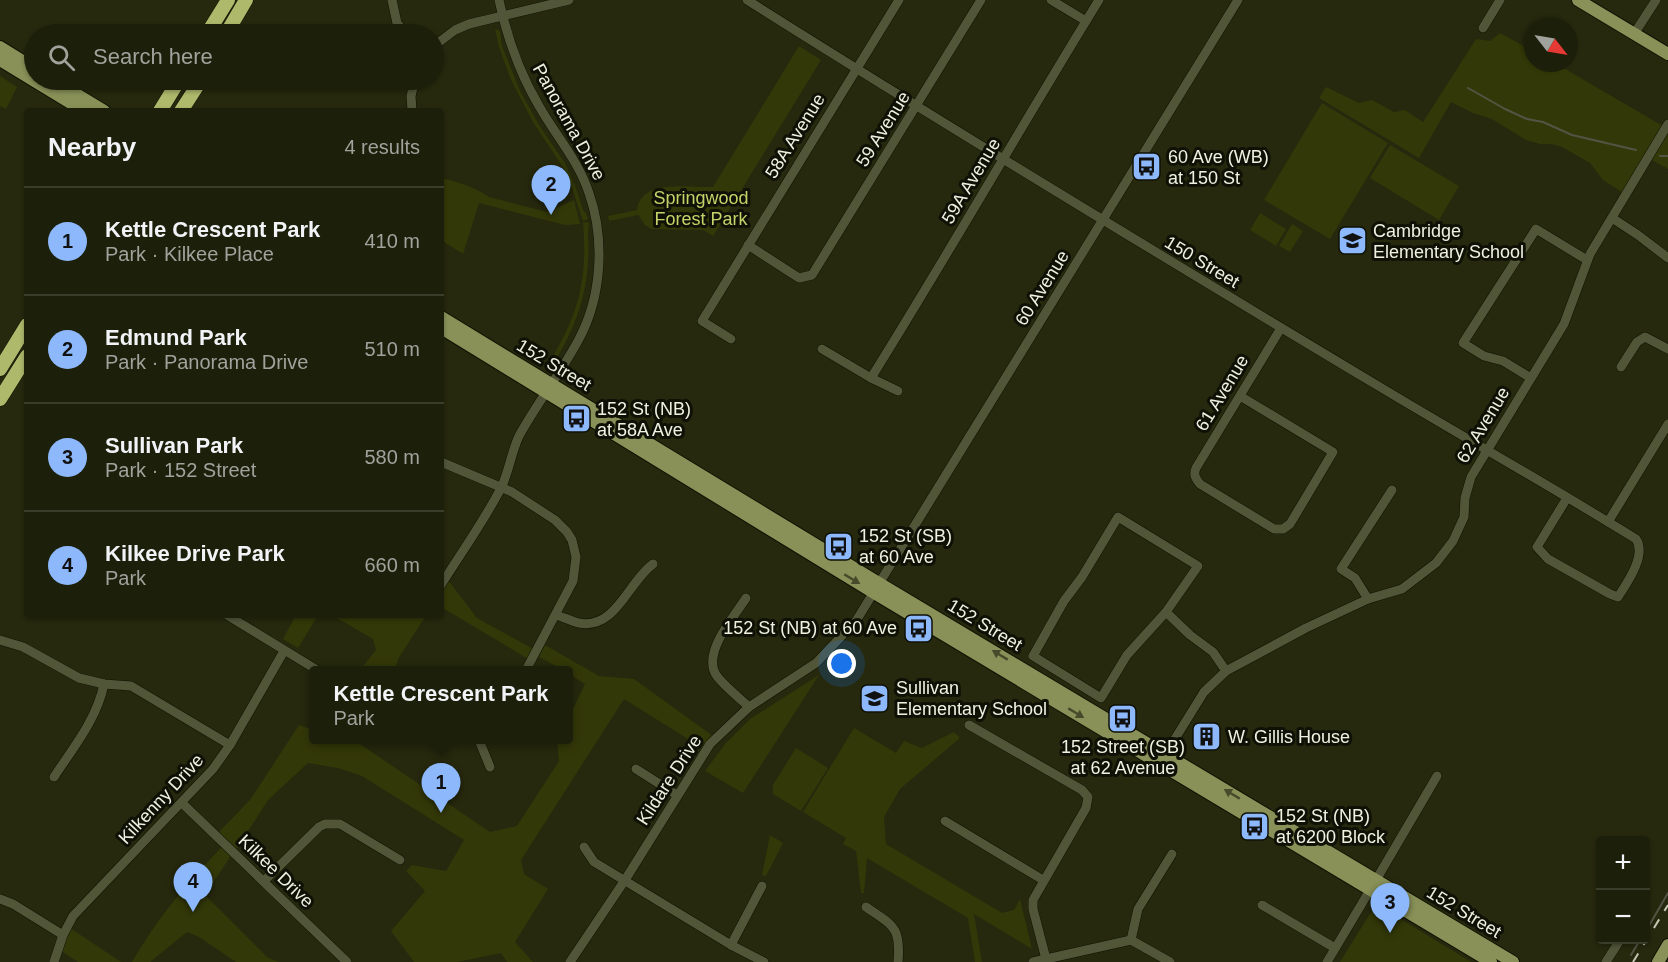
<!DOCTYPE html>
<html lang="en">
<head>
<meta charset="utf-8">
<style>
	:root { --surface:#1c1f0a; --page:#252713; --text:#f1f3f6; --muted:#a0a29c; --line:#3a3d2b; --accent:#8db9fc }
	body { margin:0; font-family:Helvetica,sans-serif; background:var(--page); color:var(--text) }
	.controls { position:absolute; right:18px; bottom:18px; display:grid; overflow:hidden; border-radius:6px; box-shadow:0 2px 4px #0004 }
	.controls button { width:54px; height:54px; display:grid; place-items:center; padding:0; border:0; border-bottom:2px solid var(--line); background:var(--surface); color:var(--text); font:30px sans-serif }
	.compass { position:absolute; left:1524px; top:18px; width:54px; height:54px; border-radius:50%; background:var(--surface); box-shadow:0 2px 4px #0004; rotate:121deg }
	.you { position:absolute; left:842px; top:664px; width:21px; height:21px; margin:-15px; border:4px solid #fff; border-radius:50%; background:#1a73e8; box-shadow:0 0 0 9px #1a73e833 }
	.badge { display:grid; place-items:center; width:39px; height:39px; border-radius:50%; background:var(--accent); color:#111; font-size:20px; font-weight:700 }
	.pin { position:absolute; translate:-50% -50px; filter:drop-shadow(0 2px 3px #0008) }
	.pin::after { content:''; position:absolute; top:32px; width:21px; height:18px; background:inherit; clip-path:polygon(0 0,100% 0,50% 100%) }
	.popup { position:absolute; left:309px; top:666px; width:264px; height:78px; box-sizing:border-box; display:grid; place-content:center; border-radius:6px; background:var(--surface); filter:drop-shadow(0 2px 4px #0005); font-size:20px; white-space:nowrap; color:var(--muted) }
	.popup b { font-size:22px; color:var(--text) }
	.popup::after { content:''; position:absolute; left:50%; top:100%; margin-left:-12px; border:12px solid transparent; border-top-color:var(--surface) }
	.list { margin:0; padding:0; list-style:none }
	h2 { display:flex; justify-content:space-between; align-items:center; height:78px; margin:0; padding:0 24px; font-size:26px }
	h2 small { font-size:20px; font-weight:400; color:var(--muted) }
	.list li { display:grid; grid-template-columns:39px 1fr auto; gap:18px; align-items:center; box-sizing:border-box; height:108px; padding:0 24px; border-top:2px solid var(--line) }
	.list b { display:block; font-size:22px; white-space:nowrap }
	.list p { margin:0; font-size:20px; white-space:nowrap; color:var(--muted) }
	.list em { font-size:20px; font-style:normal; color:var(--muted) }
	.icon { flex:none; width:33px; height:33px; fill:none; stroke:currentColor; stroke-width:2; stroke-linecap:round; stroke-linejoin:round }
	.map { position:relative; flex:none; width:1668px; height:962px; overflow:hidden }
	.search { position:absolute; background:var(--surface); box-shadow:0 2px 4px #0004; left:24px; top:24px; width:420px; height:66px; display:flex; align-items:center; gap:15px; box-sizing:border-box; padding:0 21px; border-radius:33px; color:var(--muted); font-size:22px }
	.panel { position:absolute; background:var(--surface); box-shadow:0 2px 4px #0004; left:24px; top:108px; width:420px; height:510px; border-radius:6px }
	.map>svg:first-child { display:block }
</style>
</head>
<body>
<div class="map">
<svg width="1668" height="962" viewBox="0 0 1668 962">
	<rect width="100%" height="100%" fill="#26290d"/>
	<!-- green -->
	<g fill="#333808">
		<path d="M495 29 500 31 502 46 520 91 539 125 566 165 575 185 583 210 586 213 588 219 583 221 567 173 533 122 511 80 499 47Z"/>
		<path d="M1500 33 1533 51V63H1555L1668 129V169L1650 159 1625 194 1603 180 1590 163 1562 147 1552 144H1540L1526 140 1492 119 1473 113 1451 102 1419 158 1319 98 1326 87 1359 103 1372 100 1394 112 1405 110 1423 122 1476 39 1490 41Z"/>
		<path d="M799 46 821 60 713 236 703 230 651 229 645 225 638 215 609 221 608 216 637 210C641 178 689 188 713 187Z"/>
		<path d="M0 76 17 87 6 109 0 106Z"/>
		<path d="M1322 103 1388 143 1330 239 1264 200Z"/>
		<path d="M1390 145 1459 186 1439 220 1370 178Z"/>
		<path d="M441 178C458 182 475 187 489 197L547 212 574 200 580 224 565 225 479 203 463 254 441 240Z"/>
		<path d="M1260 213 1286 229 1276 246 1250 230Z"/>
		<path d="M586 222 589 223 588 234C591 278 581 317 558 356 554 361 554 366 549 372L547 366C578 317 588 281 583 223Z"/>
		<path d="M1292 224 1303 231 1290 252 1279 246Z"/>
		<path d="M448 580 477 618 535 650 530 660 441 607V592Z"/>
		<path d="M296 615H318L298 648 283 639Z"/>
		<path d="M332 615 405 617 422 615 425 617 398 659 395 670H360L376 650 373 639Z"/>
		<path d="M545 645 599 676 634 679 713 736 704 749 624 699 521 860 524 874 548 889 515 942 533 962H507L501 953 457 962H414L391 931 425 891 406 871 412 865 446 871 464 840 362 776 338 768 308 763 268 800 236 850 218 833 250 800 299 725 313 730 314 740H354L490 832 517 826 559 761 557 740H568L569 717 585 684 569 674 568 670H563L539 657Z"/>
		<path d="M819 675 743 793 705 771 726 743 750 719Z"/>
		<path d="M854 728 896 753 904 741 922 748 954 732 960 738 900 789 884 817 886 844 1002 913 1014 910 1020 899 1032 949 974 914 982 962H975L968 918 867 858 864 893H861L856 851 843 844 846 838 803 812Z"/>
		<path d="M796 748 828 768 801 811 773 794V785Z"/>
		<path d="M770 835 783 843 766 876 762 875Z"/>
		<path d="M223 846 232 854 205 895 267 957 279 962H236L199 937 187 932 150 962H132C159 916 186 884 223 846Z"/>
		<path d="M1376 904 1471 962H1340Z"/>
		<path d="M70 928 121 962H78L60 950Z"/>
	</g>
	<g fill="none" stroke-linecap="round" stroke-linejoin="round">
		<!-- stream -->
		<g stroke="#525544" stroke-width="2">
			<path d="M1468 88 1505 109 1527 119 1543 122 1572 135 1636 150"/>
			<path d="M1660 156H1668"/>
			<path d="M1646 931 1668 893"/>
			<path d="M1631 955 1640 940"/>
		</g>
		<defs>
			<g id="minor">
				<path d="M392 0 397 23 406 34"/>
				<path d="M747 0C956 132 1168 260 1380 387 1465 438 1552 487 1636 539 1647 555 1627 583 1618 597L1610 594 1548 559 1537 547 1567 498"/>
				<path d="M1051 0 1086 21"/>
				<path d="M1483 28 1500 0"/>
				<path d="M1634 34 1656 0"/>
				<path d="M434 46 455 30 469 24 569 0"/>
				<path d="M412 111 411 96 415 80"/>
				<path d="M1612 218 1638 235 1668 258"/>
				<path d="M748 245 799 278 812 275 981 0"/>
				<path d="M731 339 702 321 899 0"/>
				<path d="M822 349 871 378 898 391"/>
				<path d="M1621 367 1637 342 1645 337 1668 349"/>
				<path d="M871 378C949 253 1022 125 1099 0"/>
				<path d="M1531 378 1503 361 1484 356 1463 343 1536 229 1587 260"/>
				<path d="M1240 396 1333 452 1290 524 1283 529H1274L1200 484C1196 479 1193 475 1196 468L1281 328"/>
				<path d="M441 462 512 492 555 520 567 532 572 540 576 557 573 581 526 670"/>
				<path d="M1118 517 1198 566 1166 612 1127 655 1101 698 1033 656 1064 601 1082 577Z"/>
				<path d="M1608 522 1668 424"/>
				<path d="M441 585C461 553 484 521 501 488 509 472 511 453 519 436 537 403 561 373 579 339 602 296 605 239 589 193 578 160 556 136 539 106 520 74 507 37 499 0"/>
				<path d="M746 598C734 617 704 650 715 673 720 683 740 698 749 707"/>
				<path d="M1368 599 1355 578 1341 569 1392 490"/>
				<path d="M1166 612 1190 635 1213 652 1226 671"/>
				<path d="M227 615 317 670"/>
				<path d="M556 615C563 617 571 621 579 623 616 630 628 582 653 564"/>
				<path d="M0 640 23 647 79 678 104 684 131 686 230 745"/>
				<path d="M969 725 1082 790 1088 797 1086 808 1033 900V909L1046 959"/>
				<path d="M479 740 490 767"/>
				<path d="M1163 758 1204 692 1226 671 1306 628 1368 599 1402 589 1436 563 1453 541 1464 517 1465 498 1471 477 1564 324 1590 254 1668 124"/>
				<path d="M636 769 677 795"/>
				<path d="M54 777C73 748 97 719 104 684"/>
				<path d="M182 803 347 962"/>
				<path d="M945 821 1043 880"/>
				<path d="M584 847 594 862 731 945 764 962"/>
				<path d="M1376 880 1437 776"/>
				<path d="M264 881 319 827 325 824H340L400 860"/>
				<path d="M0 899 13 904 63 935"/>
				<path d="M1262 905 1335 948"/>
				<path d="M866 907C893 926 901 926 898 962"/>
				<path d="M1131 940 1138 909 1172 854"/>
				<path d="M731 945 762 886"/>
				<path d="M54 962 63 935 73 916 213 769 230 745 284 651"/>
				<path d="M570 962 625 880 710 744 749 707 816 663 856 621 1238 0"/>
				<path d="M1033 962 1131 940 1170 962"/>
				<path d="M1327 962 1367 895 1376 890"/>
				<path d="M1606 962 1620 940"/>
			</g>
			<g id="major">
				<path d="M1578 0 1668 54"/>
				<path d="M0 47 34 68"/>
				<path d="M0 60 84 111"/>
				<path d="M53 80 104 111"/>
				<path d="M441 317 872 579 1513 962"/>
				<path d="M441 328 874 593 1491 962"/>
				<path d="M1658 962 1668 945"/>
			</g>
			<g id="highway">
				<path d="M207 34 228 0"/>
				<path d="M226 34 246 0"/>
				<path d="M160 111 179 80"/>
				<path d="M181 111 201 80"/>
				<path d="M0 369 27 325"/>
				<path d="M0 399 27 356"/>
			</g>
		</defs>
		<!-- minor casing -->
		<use href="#minor" stroke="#0f1200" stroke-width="10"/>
		<!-- major casing -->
		<use href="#major" stroke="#0f1200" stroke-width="14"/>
		<!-- highway casing -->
		<use href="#highway" stroke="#0f1200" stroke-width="15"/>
		<!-- minor -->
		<use href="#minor" stroke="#525639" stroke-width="9"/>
		<!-- major -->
		<use href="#major" stroke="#899158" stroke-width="12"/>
		<!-- highway -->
		<use href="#highway" stroke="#aeb96c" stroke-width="14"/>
		<!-- rail -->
		<path stroke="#c3c6b2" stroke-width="2" stroke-dasharray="10 10" stroke-linecap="butt" d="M1633 962 1668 905"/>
	</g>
	<!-- one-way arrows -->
	<defs><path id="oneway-solid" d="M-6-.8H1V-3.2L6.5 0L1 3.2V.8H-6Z" transform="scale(1.5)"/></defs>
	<g fill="#464b2b">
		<use href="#oneway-solid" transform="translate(852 579) rotate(31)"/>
		<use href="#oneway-solid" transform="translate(1000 655) rotate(-149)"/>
		<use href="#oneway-solid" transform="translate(1076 713) rotate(31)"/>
		<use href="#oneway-solid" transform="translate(1232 794) rotate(-149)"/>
	</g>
	<!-- icons -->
	<defs>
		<symbol id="bus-square" viewBox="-11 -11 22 22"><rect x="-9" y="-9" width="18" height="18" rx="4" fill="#8db9fc" stroke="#0f1106"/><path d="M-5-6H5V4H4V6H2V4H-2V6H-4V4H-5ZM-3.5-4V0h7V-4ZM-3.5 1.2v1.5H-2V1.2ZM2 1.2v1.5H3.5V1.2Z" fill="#111"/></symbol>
		<symbol id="school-square" viewBox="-11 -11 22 22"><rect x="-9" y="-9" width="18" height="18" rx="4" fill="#8db9fc" stroke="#0f1106"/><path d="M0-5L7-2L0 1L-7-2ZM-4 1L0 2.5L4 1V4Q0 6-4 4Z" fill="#111"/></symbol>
		<symbol id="building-square" viewBox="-11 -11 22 22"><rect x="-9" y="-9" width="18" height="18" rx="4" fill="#8db9fc" stroke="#0f1106"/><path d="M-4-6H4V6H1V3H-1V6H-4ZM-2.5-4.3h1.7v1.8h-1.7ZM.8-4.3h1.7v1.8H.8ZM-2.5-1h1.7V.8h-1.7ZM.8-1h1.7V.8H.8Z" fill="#111"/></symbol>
	</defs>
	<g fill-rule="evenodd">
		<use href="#bus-square" x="1130" y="150" width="33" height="33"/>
		<use href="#school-square" x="1336" y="224" width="33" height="33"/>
		<use href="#bus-square" x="560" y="402" width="33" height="33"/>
		<use href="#bus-square" x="822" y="530" width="33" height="33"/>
		<use href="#bus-square" x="902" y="612" width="33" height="33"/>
		<use href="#school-square" x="858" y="682" width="33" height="33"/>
		<use href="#bus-square" x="1106" y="702" width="33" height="33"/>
		<use href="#building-square" x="1190" y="720" width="33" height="33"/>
		<use href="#bus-square" x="1238" y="810" width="33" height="33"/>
	</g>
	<g text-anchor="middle" stroke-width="6" stroke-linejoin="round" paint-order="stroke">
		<!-- street labels -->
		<g font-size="18" fill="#eff2e1" stroke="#0f1106">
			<text transform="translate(569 122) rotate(61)" y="6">Panorama Drive</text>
			<text transform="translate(883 129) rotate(-58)" y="6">59 Avenue</text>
			<text transform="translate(795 136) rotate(-58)" y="6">58A Avenue</text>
			<text transform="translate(971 181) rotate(-59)" y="6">59A Avenue</text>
			<text transform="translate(1202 262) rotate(31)" y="6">150 Street</text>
			<text transform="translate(1042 288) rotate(-58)" y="6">60 Avenue</text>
			<text transform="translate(554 365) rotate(31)" y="6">152 Street</text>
			<text transform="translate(1222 393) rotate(-59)" y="6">61 Avenue</text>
			<text transform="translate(1483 425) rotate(-59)" y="6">62 Avenue</text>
			<text transform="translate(985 625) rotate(31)" y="6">152 Street</text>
			<text transform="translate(669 780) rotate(-57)" y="6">Kildare Drive</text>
			<text transform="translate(161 799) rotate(-47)" y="6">Kilkenny Drive</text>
			<text transform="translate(276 871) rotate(44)" y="6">Kilkee Drive</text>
			<text transform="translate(1464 912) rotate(31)" y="6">152 Street</text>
		</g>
		<!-- poi labels -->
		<g font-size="18" fill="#eff2e1" stroke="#0f1106" text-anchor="start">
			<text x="1168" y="163">60 Ave (WB)<tspan x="1168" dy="21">at 150 St</tspan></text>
			<text x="1373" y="237">Cambridge<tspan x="1373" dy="21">Elementary School</tspan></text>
			<text x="597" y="415">152 St (NB)<tspan x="597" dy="21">at 58A Ave</tspan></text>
			<text x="859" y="542">152 St (SB)<tspan x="859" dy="21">at 60 Ave</tspan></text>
			<text x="897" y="634" text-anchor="end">152 St (NB) at 60 Ave</text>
			<text x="896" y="694">Sullivan<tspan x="896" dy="21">Elementary School</tspan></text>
			<text x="1228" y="743">W. Gillis House</text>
			<text x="1123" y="753" text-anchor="middle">152 Street (SB)<tspan x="1123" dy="21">at 62 Avenue</tspan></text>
			<text x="1276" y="822">152 St (NB)<tspan x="1276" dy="21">at 6200 Block</tspan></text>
		</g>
		<!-- park labels -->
		<g font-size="18" fill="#c5d368" stroke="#0f1106">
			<text x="701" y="204">Springwood<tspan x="701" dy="21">Forest Park</tspan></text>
		</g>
	</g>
</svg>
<div class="controls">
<button>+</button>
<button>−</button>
</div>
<svg class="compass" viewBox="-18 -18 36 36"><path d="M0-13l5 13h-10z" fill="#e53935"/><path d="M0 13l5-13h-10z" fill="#a0a29c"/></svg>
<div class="you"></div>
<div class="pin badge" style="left:441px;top:813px">1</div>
<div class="popup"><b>Kettle Crescent Park</b>Park</div>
<div class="pin badge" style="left:551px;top:215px">2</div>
<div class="pin badge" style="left:1390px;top:933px">3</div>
<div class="pin badge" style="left:193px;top:912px">4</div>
<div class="search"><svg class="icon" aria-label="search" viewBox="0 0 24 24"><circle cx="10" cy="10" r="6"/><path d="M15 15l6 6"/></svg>Search here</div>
<section class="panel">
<h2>Nearby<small>4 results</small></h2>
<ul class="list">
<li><span class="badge">1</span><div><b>Kettle Crescent Park</b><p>Park · Kilkee Place</p></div><em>410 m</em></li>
<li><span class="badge">2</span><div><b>Edmund Park</b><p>Park · Panorama Drive</p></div><em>510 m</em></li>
<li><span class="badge">3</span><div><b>Sullivan Park</b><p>Park · 152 Street</p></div><em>580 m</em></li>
<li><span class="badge">4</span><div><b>Kilkee Drive Park</b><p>Park</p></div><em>660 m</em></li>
</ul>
</section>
</div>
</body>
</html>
